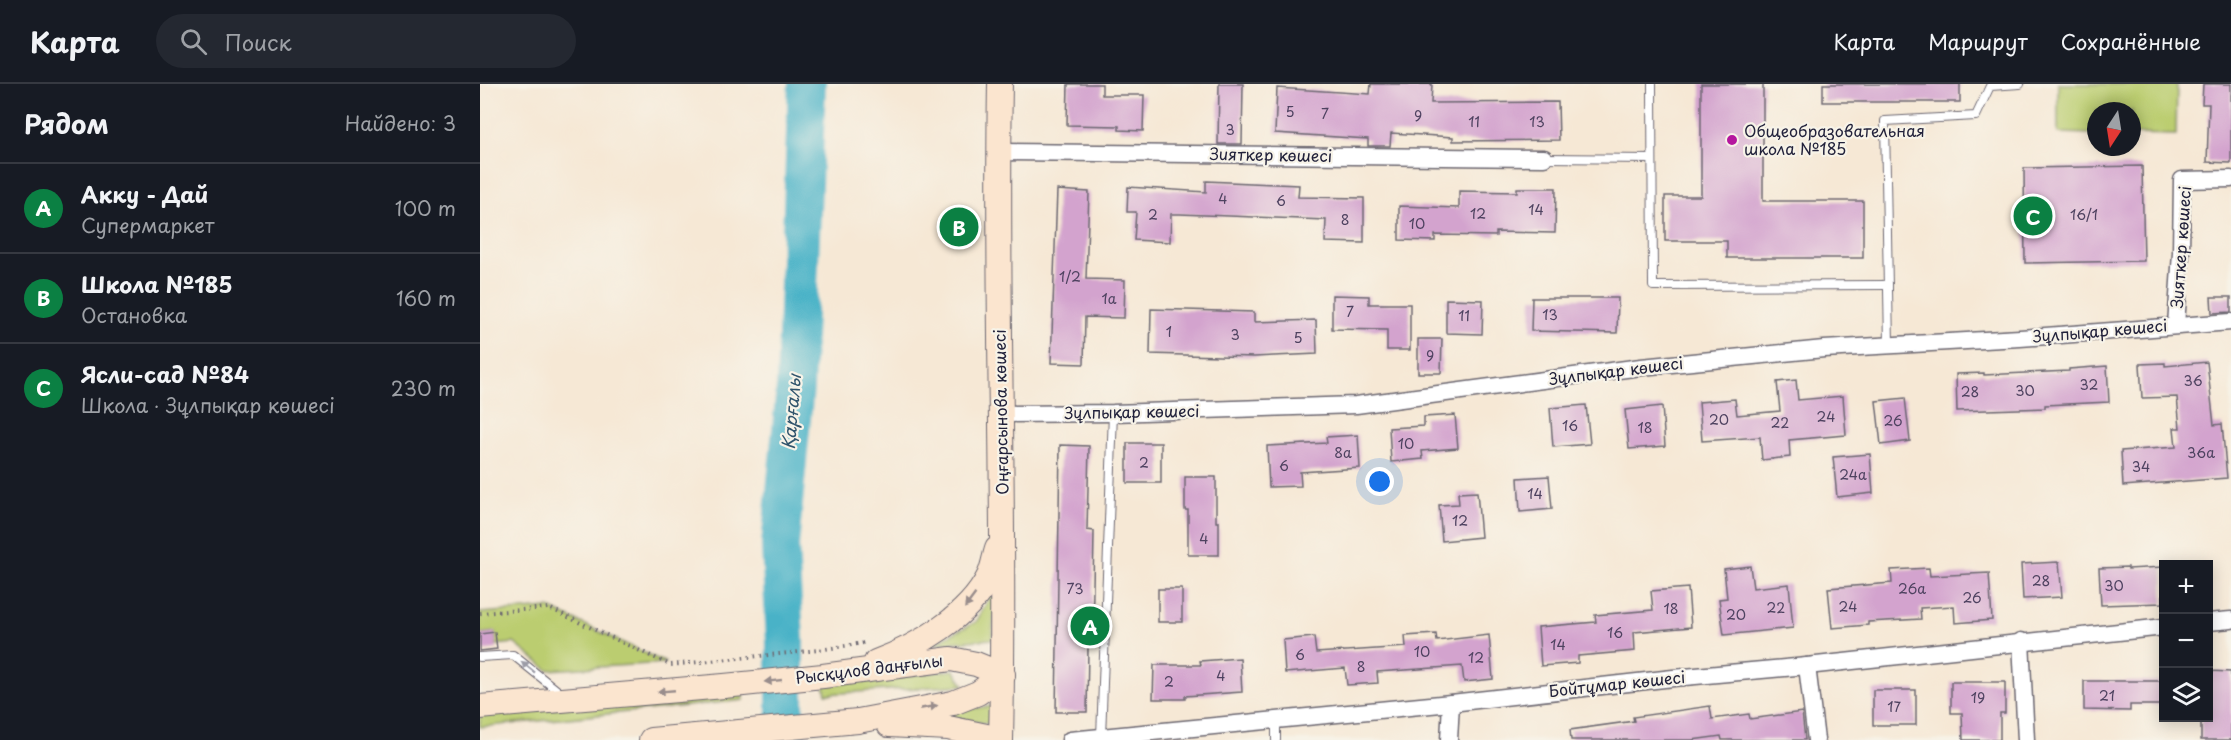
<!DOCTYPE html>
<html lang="ru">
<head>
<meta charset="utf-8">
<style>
	:root { --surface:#171b24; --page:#242831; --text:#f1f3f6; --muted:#9ea1a6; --line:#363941; --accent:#0b8043 }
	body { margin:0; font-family:"Playpen Sans",sans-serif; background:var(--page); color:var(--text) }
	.controls { position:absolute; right:18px; bottom:18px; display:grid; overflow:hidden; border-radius:0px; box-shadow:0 3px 15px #0003 }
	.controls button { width:54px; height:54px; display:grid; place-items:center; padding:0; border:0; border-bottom:2px solid var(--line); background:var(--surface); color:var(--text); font:30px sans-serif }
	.compass { position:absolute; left:1607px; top:18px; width:54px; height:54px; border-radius:50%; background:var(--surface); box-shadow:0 3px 15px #0003; rotate:192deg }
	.you { position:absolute; left:900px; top:398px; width:21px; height:21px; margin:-15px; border:4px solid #fff; border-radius:50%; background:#1a73e8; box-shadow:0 0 0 9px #1a73e833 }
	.badge { display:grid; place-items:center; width:39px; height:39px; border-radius:50%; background:var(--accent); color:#fff; font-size:20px; font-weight:700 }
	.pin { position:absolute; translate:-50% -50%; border:3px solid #fff; box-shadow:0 2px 6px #0006 }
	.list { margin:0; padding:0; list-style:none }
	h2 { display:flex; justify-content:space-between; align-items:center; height:78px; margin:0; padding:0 24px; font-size:26px }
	h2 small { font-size:20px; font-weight:400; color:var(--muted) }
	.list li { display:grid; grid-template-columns:39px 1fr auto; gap:18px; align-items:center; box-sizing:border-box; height:90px; padding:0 24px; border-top:2px solid var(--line) }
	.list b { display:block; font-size:22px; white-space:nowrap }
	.list p { margin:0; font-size:20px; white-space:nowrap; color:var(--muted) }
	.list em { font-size:20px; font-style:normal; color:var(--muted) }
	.icon { flex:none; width:33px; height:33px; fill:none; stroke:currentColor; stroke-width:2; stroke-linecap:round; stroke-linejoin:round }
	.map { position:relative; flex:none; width:1751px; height:656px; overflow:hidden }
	header { display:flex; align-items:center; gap:36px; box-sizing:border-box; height:84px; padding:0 30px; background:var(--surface); border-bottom:2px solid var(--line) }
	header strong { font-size:28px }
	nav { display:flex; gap:33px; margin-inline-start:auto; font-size:21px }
	.search { width:420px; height:54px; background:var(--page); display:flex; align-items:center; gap:15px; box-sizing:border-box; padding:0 21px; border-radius:33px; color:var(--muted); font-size:22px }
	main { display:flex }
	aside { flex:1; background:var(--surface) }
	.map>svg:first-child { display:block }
</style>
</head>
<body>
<header>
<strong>Карта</strong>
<div class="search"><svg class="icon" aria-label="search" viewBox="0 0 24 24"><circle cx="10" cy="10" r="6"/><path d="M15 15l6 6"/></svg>Поиск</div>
<nav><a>Карта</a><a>Маршрут</a><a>Сохранённые</a></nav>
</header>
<main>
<aside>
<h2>Рядом<small>Найдено: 3</small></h2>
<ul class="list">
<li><span class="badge">A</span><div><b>Акку - Дай</b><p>Супермаркет</p></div><em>100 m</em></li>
<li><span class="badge">B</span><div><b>Школа №185</b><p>Остановка</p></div><em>160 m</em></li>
<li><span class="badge">C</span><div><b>Ясли-сад №84</b><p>Школа · Зұлпықар көшесі</p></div><em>230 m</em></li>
</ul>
</aside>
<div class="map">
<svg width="1751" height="656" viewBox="0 0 1751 656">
	<rect width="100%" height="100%" fill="#f7f3e8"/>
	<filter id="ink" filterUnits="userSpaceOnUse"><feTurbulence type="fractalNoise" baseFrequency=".0167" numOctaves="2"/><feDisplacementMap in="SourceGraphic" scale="12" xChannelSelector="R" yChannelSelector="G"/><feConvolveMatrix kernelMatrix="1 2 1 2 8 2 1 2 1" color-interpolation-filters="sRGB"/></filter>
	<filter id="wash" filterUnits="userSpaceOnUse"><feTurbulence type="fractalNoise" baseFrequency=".008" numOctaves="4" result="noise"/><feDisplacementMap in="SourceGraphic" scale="24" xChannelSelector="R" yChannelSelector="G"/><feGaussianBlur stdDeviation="1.35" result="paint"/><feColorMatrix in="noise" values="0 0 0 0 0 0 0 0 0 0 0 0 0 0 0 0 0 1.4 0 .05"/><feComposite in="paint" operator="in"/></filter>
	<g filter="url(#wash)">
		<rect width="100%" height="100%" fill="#f6e8d5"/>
		<!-- green -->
		<g fill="#bbcd70" stroke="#6e7856" stroke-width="1.5">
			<path d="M1578 0H1697L1696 51 1652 50V27H1616V50L1578 49Z"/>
			<path d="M517 501 512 555 452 560 496 538Z"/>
			<path d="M69 524 186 579 68 586 34 559 16 561 15 548 0 550V529Z"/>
			<path d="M474 586 484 601 346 610 344 601Z"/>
			<path d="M262 607 264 616 0 643V631Z"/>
			<path d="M512 622 510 640 446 630Z"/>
		</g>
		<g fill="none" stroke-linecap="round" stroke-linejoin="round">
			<!-- river -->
			<path stroke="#49b2c7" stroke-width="38" d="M305 656V558L300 461 315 303 327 0"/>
		</g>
		<g id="blocks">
			<!-- building -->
			<g fill="#d3a3ce">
				<path d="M588 0H622V11H664L663 47 639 46V42L587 41Z"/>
				<path d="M739 0H763L762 60H738Z"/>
				<path d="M891 0H952L951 19 1078 18 1079 56 973 57V53L911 49 910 62H888V55L795 49 797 4 890 10Z"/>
				<path d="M1221 0H1283V117H1383V174H1247V157H1185V112H1221Z"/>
				<rect x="1343" y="0" width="137" height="18"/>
				<path d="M1723 0H1751V79L1727 78 1729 20H1722Z"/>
				<path d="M1662 82 1664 177 1545 179 1544 84Z"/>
				<path d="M726 97 819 101 818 113 884 114V159L845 158 846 136 700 130H691L690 158 654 156 656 128H647L648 103 726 108Z"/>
				<path d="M1037 104H1076L1075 149 1016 148V152L955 151V157L919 156V122L979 124V107L1037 108Z"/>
				<path d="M577 106 609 108 606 195 645 196 644 234 605 233 604 280 571 279Z"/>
				<path d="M852 211 889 212V220H930V266H907V246L852 245Z"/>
				<path d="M1731 213H1751V228L1732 229Z"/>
				<path d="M1052 214H1138L1137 249 1051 247Z"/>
				<path d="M966 215 1003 216 1002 250 966 249Z"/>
				<path d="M671 225 774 228V238L836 236 837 270 774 273 670 270Z"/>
				<path d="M938 255H962L961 289H938Z"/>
				<path d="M1727 278 1734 341 1742 340 1747 394 1643 402 1641 367 1696 363 1694 344H1700L1697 313 1662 314 1660 280 1685 279V282Z"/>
				<path d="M1627 282 1629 318 1565 321V324L1477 327 1476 290 1504 289V291L1589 287V285Z"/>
				<path d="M1316 296 1318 316 1363 312 1366 351 1309 356 1310 373 1282 376 1280 353 1222 357 1219 318 1255 315 1257 331 1300 327 1297 298Z"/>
				<path d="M1425 314 1430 357 1401 361 1396 317Z"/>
				<path d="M1106 321 1110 360 1073 363 1070 324Z"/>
				<path d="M1182 322 1185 362 1149 365 1145 326Z"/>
				<path d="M975 331 978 364 942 367 943 375 911 378 909 344 944 342V333Z"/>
				<path d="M878 351 880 384 820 388 821 402 789 403 787 362 847 359 846 353Z"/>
				<rect x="647" y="359" width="34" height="40"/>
				<path d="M580 361 609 362 607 446 614 447 612 563H608L607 628H576Z"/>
				<path d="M1390 370 1393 409 1357 413 1353 373Z"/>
				<path d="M1069 392 1072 425 1040 428 1038 394Z"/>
				<path d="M705 393H736V438H739V471H708V426H705Z"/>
				<path d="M997 408 1001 453 962 457 959 421 979 420 978 409Z"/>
				<path d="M1579 478 1582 513 1543 515 1541 480Z"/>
				<path d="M1270 482 1273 504 1309 500 1313 544 1244 551 1239 515 1247 514 1244 485Z"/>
				<path d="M1648 483V485L1683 483V519L1621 521 1619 484Z"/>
				<path d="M1449 484 1450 492 1509 489 1512 536 1475 539 1474 522 1440 524 1441 535 1388 538V541L1352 544 1348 504 1412 499 1411 486Z"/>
				<path d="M1208 504 1211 543 1154 548 1155 567 1098 572V579L1061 582 1058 543 1116 538 1115 531 1173 526 1171 507Z"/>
				<rect x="678" y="505" width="24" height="33"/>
				<path d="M15 548 17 565 0 567V550Z"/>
				<path d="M956 550 957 557 1009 551 1013 595 984 598 982 582 897 588 898 599 867 601 865 584 805 589 803 556 834 553 836 569 926 563 925 552Z"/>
				<path d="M760 574 762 608 705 612V615H673L674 581H721L720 577Z"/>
				<path d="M1728 587 1751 588V656H1721V634H1728Z"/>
				<path d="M1604 597H1683V621H1650V627L1604 626Z"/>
				<path d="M1471 598H1525V629H1520V656H1483L1482 629H1471Z"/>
				<rect x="1393" y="606" width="43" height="35"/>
				<path d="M1230 622 1232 635 1269 630 1270 635 1322 628 1325 656H1242L1241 652 1212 656H1091L1090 646 1154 637 1153 633Z"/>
			</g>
		</g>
	</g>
	<g filter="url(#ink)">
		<use href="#blocks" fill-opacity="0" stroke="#6c6771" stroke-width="1.5"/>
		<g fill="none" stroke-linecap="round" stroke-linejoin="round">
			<defs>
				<g id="service">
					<path d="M1172 0 1173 202 1408 201"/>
					<path d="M1064 74 1172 75"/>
					<path d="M1409 261 1405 37 1496 32 1510 2 1540 0"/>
					<path d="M0 573 33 571 83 611"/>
					<path d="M621 653 633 329"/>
					<path d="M796 656V636"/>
				</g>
				<g id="minor">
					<path d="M519 68 1064 74"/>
					<path d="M1696 241 1701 169 1702 96 1751 95"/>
					<path d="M520 330 633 329 876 321 1161 283 1344 265 1540 254 1751 238"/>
					<path d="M1728 538 1751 536"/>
					<path d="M1541 557 1546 656"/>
					<path d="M1327 582 1336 656"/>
					<path d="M590 656 971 619 1193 594 1327 582 1684 543"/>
					<path d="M969 656 971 619"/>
				</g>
				<g id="secondary">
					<path d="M520 0C516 219 526 437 521 656"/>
					<path d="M396 578C438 562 489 533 509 492 513 484 514 474 517 465"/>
					<path d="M0 623 244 602 343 592 471 575 496 580 523 591"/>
					<path d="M409 641 468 644 521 655"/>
					<path d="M171 656 378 637 473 619 498 609 523 591"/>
				</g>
			</defs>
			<!-- service casing -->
			<use href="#service" stroke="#6c6771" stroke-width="10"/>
			<!-- minor casing -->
			<use href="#minor" stroke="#6c6771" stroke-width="19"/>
			<!-- secondary casing -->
			<use href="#secondary" stroke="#6c6771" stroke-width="26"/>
			<!-- path -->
			<path stroke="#6c6771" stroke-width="4" stroke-dasharray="1.5 4.5" stroke-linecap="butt" d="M0 529 69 524 190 581 339 566 384 559"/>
			<!-- service -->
			<use href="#service" stroke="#fff" stroke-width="8"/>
			<!-- minor -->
			<use href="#minor" stroke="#fff" stroke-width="16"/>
			<!-- secondary -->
			<use href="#secondary" stroke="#fbe5cf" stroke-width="24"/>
		</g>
		<!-- one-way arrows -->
		<defs><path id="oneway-solid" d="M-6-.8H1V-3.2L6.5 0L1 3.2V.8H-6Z" transform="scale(1.5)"/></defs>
		<g fill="#998d8c">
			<use href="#oneway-solid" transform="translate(490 517) rotate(127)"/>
			<use href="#oneway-solid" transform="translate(293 597) rotate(174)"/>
			<use href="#oneway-solid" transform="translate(186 607) rotate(175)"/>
			<use href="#oneway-solid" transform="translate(449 623) rotate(-11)"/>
		</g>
		<use fill="#9c9ca7" href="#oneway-solid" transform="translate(48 583) rotate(-141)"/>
	</g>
	<!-- markers -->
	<circle fill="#b5179e" stroke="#f7f3e8" stroke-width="2" cx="1252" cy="56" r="6"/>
	<g text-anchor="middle" stroke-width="4.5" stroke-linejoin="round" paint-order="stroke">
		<!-- number labels -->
		<g font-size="14" fill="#4e4260">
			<text x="810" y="33">5</text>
			<text x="845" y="35">7</text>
			<text x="938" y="37">9</text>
			<text x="994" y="43">11</text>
			<text x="1057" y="43">13</text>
			<text x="750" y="51">3</text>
			<text x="743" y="120">4</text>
			<text x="801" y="122">6</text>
			<text x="1056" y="131">14</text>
			<text x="998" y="135">12</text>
			<text x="673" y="136">2</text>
			<text x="1604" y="136">16/1</text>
			<text x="865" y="141">8</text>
			<text x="937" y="145">10</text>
			<text x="590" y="198">1/2</text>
			<text x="629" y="220">1а</text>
			<text x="870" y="233">7</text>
			<text x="1070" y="236">13</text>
			<text x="984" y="237">11</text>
			<text x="689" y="253">1</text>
			<text x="755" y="256">3</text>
			<text x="818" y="259">5</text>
			<text x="950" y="277">9</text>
			<text x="1713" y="302">36</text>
			<text x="1609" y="306">32</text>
			<text x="1545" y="312">30</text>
			<text x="1490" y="313">28</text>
			<text x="1346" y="338">24</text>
			<text x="1239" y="341">20</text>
			<text x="1413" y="342">26</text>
			<text x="1300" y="344">22</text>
			<text x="1090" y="347">16</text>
			<text x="1165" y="349">18</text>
			<text x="926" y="365">10</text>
			<text x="863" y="374">8а</text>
			<text x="1721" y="374">36а</text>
			<text x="664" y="384">2</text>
			<text x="804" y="387">6</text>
			<text x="1661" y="388">34</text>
			<text x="1373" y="396">24а</text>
			<text x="1055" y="415">14</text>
			<text x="980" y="442">12</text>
			<text x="724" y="460">4</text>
			<text x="1561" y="502">28</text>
			<text x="1634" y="507">30</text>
			<text x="595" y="510">73</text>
			<text x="1432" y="510">26а</text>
			<text x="1492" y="519">26</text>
			<text x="1368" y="528">24</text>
			<text x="1296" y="529">22</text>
			<text x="1191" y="530">18</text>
			<text x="1256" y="536">20</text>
			<text x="1135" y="554">16</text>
			<text x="1078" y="566">14</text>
			<text x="942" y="573">10</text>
			<text x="820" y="576">6</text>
			<text x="996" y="579">12</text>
			<text x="881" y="588">8</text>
			<text x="741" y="597">4</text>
			<text x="689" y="603">2</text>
			<text x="1627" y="617">21</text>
			<text x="1498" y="619">19</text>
			<text x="1414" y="628">17</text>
		</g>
		<!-- poi labels -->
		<g font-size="16" fill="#22223b" stroke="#f7f3e8" text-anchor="start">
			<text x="1264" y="53">Общеобразовательная<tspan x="1264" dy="18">школа №185</tspan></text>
		</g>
		<!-- street labels -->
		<g font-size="16" fill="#22223b" stroke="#f7f3e8">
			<text transform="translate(791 71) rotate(1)" y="6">Зияткер көшесі</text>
			<text transform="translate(1701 163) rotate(-86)" y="6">Зияткер көшесі</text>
			<text transform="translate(1620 247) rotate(-5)" y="6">Зұлпықар көшесі</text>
			<text transform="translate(1136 287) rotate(-7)" y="6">Зұлпықар көшесі</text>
			<text transform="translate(521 328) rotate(-91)" y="6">Оңғарсынова көшесі</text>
			<text transform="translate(652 328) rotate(-1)" y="6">Зұлпықар көшесі</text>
			<text transform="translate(389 585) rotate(-7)" y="6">Рысқұлов даңғылы</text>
			<text transform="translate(1137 600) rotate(-6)" y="6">Бойтұмар көшесі</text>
		</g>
		<!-- water labels -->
		<g font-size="18" font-style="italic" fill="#30546c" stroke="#f7f3e8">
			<text transform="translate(312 328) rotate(-85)" y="6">Қарғалы</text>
		</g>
	</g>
</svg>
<div class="controls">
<button>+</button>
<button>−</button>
<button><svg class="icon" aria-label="layers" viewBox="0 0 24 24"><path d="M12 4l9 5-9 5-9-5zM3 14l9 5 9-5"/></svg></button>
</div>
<svg class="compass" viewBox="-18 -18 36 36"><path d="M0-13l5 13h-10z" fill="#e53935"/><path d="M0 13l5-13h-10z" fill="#9ea1a6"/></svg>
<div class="you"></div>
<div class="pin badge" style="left:610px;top:542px">A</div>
<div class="pin badge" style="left:479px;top:143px">B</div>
<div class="pin badge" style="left:1553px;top:132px">C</div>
</div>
</main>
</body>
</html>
